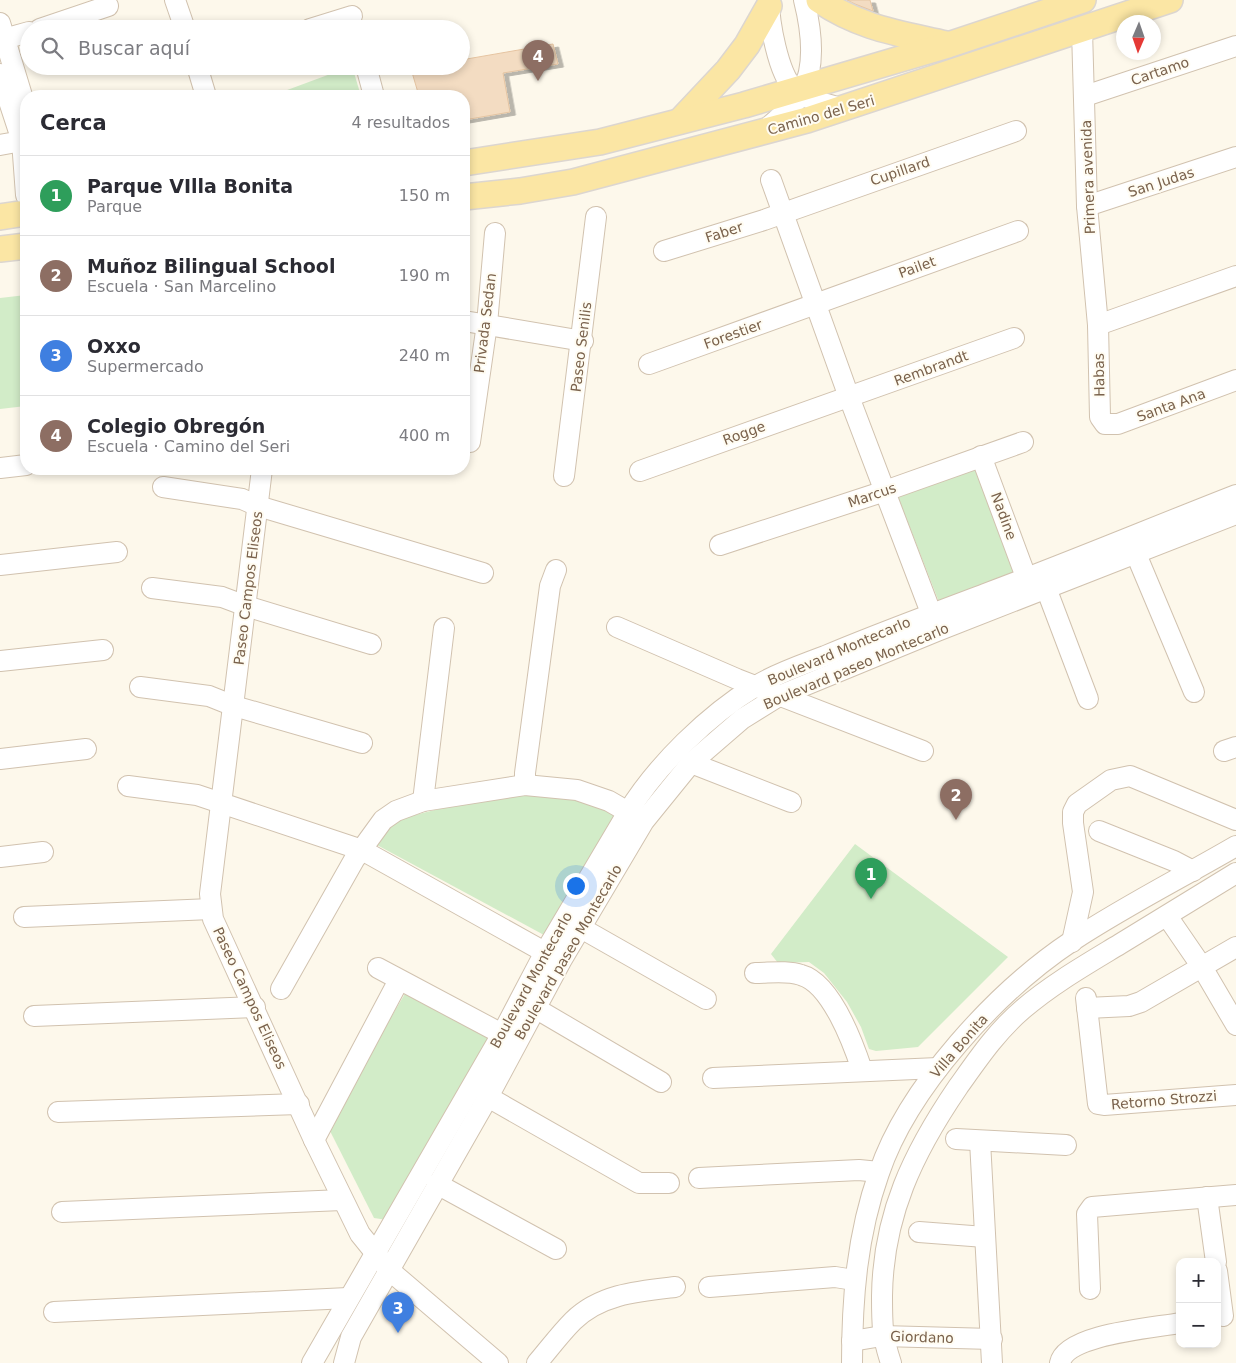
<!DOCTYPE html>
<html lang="es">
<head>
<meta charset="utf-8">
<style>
	:root { --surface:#fff; --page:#f2f2f3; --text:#2b2b33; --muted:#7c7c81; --line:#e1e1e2; --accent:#805440 }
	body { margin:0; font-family:"DejaVu Sans",sans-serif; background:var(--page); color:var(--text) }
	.controls { position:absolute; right:15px; bottom:15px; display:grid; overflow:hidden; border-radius:10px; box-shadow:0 2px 8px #0003 }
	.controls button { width:45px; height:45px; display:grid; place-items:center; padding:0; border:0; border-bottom:1px solid var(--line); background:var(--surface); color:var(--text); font:25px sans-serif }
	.compass { position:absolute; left:1116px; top:15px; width:45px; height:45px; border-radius:50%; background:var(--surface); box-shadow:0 2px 8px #0003; rotate:182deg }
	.you { position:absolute; left:575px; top:885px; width:18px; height:18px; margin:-12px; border:4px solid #fff; border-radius:50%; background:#1a73e8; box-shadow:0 0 0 8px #1a73e833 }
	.badge { display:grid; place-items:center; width:32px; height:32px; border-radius:50%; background:var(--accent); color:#fff; font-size:16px; font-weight:700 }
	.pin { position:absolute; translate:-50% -41px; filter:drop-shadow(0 1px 2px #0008) }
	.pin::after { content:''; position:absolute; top:26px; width:18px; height:15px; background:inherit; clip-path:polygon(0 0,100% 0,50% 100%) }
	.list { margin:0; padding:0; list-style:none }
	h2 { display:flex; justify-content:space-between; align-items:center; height:65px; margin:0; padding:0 20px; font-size:21px }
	h2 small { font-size:16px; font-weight:400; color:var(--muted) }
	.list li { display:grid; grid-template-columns:32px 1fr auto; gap:15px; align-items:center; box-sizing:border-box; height:80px; padding:0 20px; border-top:1px solid var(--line) }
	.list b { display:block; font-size:19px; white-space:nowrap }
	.list p { margin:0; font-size:16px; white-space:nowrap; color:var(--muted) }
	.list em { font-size:16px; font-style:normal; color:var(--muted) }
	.icon { flex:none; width:28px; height:28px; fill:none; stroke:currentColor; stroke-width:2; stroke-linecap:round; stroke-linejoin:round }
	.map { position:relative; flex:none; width:1236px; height:1363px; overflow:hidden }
	.search { position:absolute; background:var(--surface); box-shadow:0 2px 8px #0003; left:20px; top:20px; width:450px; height:55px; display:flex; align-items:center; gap:12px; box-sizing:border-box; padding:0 18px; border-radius:28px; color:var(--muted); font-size:19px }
	.panel { position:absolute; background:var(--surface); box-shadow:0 2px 8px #0003; left:20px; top:90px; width:450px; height:385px; border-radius:20px }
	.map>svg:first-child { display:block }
</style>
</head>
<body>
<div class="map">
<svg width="1236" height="1363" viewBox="0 0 1236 1363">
	<defs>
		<filter id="shadow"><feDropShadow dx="5.5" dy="3" stdDeviation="0" flood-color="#0004"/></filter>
	</defs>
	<rect width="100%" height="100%" fill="#fdf8eb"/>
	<!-- green -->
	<g fill="#d2ecc8">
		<path d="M352 66 361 96H271Z"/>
		<path d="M26 295V406L0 409V298Z"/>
		<path d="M976 465 1019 572 939 602 896 492Z"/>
		<path d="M573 793 614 807 618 820 544 935 377 845 376 835 399 819 498 794Z"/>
		<path d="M855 844 1008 957 918 1047 876 1051 869 1049 861 1027 847 1002 824 973 809 962 778 963 771 954Z"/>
		<path d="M406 992 493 1032 387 1220 374 1218 330 1131 329 1122Z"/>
	</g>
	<!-- building -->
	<g fill="#f3dcc2" stroke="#e6c5a2" filter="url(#shadow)">
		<path d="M847 0H870L873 11 855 4Z"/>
		<path d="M553 44 558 64 503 73 510 112 464 120V96H419L411 69 425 66H461V60Z"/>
	</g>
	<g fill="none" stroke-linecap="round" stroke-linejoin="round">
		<defs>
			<g id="minor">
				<path d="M175 0 185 29"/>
				<path d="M769 0C769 22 778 73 794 89 805 100 829 104 844 109"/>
				<path d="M0 23 26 109"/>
				<path d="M40 29 108 6"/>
				<path d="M310 29 352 16"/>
				<path d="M1082 30 1087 206 1098 325 1100 417 1105 424H1118L1236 380"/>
				<path d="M0 40 29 32"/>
				<path d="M197 66 206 96"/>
				<path d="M366 66 374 96"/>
				<path d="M0 74 22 141 26 195"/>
				<path d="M1085 96 1236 46"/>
				<path d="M764 131C776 120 794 107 802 92 816 66 811 28 804 0"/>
				<path d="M0 145 22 141 26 137"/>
				<path d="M771 180 849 397 936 626"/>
				<path d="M1087 206 1236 157"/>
				<path d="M664 251 764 220 1016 131"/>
				<path d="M464 321 583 341"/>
				<path d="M1098 325 1236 276"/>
				<path d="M649 364 1018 231"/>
				<path d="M470 442 487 324 495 233"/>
				<path d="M981 456 1026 577"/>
				<path d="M0 468 26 465"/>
				<path d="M262 469 210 894 213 919 314 1140 360 1234 389 1270 498 1363"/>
				<path d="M640 471 1014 338"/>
				<path d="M564 476 596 217"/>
				<path d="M163 487 242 499 258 506 483 573"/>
				<path d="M720 545 885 491 1023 442"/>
				<path d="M1136 554 1194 692"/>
				<path d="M0 565 117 552"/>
				<path d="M152 588 222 597 246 606 371 644"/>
				<path d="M1046 588 1088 699"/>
				<path d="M617 627 737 679 923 751"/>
				<path d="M0 661 103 650"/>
				<path d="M140 687 209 696 234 706 362 743"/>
				<path d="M1224 751 1236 747"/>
				<path d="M0 759 86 749"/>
				<path d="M691 763 791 802"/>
				<path d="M525 785V773L550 586 556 570"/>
				<path d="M128 786 197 795 362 850 557 959"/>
				<path d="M423 801 444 628"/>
				<path d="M1099 831 1174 861 1193 871"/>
				<path d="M0 857 43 852"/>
				<path d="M1167 916 1202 967 1236 1025"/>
				<path d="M24 917 211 909"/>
				<path d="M581 928 706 999"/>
				<path d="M1072 942 1083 892 1073 823V812L1077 804 1111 780 1130 776 1236 820"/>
				<path d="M378 968 502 1034"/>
				<path d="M755 973C770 973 787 970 801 975 831 983 853 1043 862 1070"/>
				<path d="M281 989 354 860 383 820 396 811 423 801 525 785 577 790 609 801 628 812"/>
				<path d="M1086 998 1098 1104 1104 1105 1236 1095"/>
				<path d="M535 1008 661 1082"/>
				<path d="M1087 1008 1129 1006 1141 1002 1236 947"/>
				<path d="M34 1016 255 1007"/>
				<path d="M713 1078 938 1068"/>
				<path d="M488 1097 639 1183H669"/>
				<path d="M58 1112 299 1104"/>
				<path d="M956 1139 1066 1145"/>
				<path d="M314 1140 399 980"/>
				<path d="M980 1141 992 1363"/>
				<path d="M699 1178 859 1170 879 1172"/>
				<path d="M437 1184 556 1249"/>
				<path d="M1207 1197 1216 1262"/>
				<path d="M62 1212 342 1200"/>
				<path d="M919 1232 985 1237"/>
				<path d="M1217 1271 1223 1316"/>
				<path d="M709 1287 835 1277 854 1280"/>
				<path d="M1090 1289 1087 1214 1092 1207 1236 1195"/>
				<path d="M54 1312 348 1298"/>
				<path d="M852 1341 882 1336 992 1339"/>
				<path d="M312 1363 502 1034 545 952 628 812C657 765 708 715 756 686 777 673 802 665 825 656 879 633 935 613 990 592 1073 561 1154 527 1236 495"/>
				<path d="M344 1363 351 1337 488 1097 561 961 644 821 691 763 742 719 779 696 937 631 1236 514"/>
				<path d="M537 1363C549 1349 560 1334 573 1321 600 1294 639 1291 675 1287"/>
				<path d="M852 1363C852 1298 857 1235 879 1173 908 1087 997 991 1072 941 1125 906 1181 878 1236 846"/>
				<path d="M891 1363C882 1336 882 1325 882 1296 883 1215 913 1153 958 1087 978 1059 996 1032 1023 1009 1052 984 1087 964 1120 944 1159 920 1197 897 1236 873"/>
				<path d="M1060 1363C1066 1334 1154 1328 1180 1323"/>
			</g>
			<g id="major">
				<path d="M819 0C860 28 898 33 946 44"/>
				<path d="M680 121 728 70 747 45 769 6"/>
				<path d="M464 163 600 142 744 105 948 45 1083 0"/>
				<path d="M464 197 520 191 573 182 807 120 1170 0"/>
				<path d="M0 217 26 213"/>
				<path d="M0 249 26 246"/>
			</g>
		</defs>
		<!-- minor casing -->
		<use href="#minor" stroke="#d1c2af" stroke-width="22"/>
		<!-- major casing -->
		<use href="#major" stroke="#dcd6d0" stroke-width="28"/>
		<!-- minor -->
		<use href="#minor" stroke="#fff" stroke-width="20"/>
		<!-- major -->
		<use href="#major" stroke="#fbe6a4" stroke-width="25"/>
	</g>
	<g text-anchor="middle" stroke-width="4" stroke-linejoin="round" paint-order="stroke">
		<!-- street labels -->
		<g font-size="14" fill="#7a624c" stroke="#fffcf2">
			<text transform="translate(1160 71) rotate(-19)" y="5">Cartamo</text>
			<text transform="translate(821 115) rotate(-16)" y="5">Camino del Seri</text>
			<text transform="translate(900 171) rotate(-19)" y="5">Cupillard</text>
			<text transform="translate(1088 177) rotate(-92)" y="5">Primera avenida</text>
			<text transform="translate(1161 182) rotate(-18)" y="5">San Judas</text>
			<text transform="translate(724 232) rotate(-18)" y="5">Faber</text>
			<text transform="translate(917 267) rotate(-20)" y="5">Pailet</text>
			<text transform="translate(485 323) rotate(-83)" y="5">Privada Sedan</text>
			<text transform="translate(733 334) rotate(-20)" y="5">Forestier</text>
			<text transform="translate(581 347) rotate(-83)" y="5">Paseo Senilis</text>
			<text transform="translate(931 368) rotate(-20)" y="5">Rembrandt</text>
			<text transform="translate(1099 375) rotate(-91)" y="5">Habas</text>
			<text transform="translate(1171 405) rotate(-20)" y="5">Santa Ana</text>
			<text transform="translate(744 433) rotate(-20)" y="5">Rogge</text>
			<text transform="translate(872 495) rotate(-19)" y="5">Marcus</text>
			<text transform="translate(1004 516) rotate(70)" y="5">Nadine</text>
			<text transform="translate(248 588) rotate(-83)" y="5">Paseo Campos Eliseos</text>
			<text transform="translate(839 651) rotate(-23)" y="5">Boulevard Montecarlo</text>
			<text transform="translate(856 666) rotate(-23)" y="5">Boulevard paseo Montecarlo</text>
			<text transform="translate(568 952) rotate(-60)" y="5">Boulevard paseo Montecarlo</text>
			<text transform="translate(531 980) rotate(-61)" y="5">Boulevard Montecarlo</text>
			<text transform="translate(250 998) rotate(65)" y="5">Paseo Campos Eliseos</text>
			<text transform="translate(959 1046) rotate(-49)" y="5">Villa Bonita</text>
			<text transform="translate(1164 1100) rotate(-5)" y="5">Retorno Strozzi</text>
			<text transform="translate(922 1337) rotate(2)" y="5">Giordano</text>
		</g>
	</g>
</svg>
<div class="controls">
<button>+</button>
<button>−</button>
</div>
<svg class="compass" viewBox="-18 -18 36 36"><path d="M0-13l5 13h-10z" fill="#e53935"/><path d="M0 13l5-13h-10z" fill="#7c7c81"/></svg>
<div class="you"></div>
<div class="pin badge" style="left:871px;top:899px;background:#2e9e5b">1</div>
<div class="pin badge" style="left:956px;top:820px;background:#8d6e63">2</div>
<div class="pin badge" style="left:398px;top:1333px;background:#3f7fe0">3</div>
<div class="pin badge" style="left:538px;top:81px;background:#8d6e63">4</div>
<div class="search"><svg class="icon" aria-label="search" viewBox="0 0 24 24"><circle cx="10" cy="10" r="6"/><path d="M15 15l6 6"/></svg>Buscar aquí</div>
<section class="panel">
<h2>Cerca<small>4 resultados</small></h2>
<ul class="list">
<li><span class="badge" style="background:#2e9e5b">1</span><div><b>Parque VIlla Bonita</b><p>Parque</p></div><em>150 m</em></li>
<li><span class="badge" style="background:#8d6e63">2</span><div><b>Muñoz Bilingual School</b><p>Escuela · San Marcelino</p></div><em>190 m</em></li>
<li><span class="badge" style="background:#3f7fe0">3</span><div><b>Oxxo</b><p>Supermercado</p></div><em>240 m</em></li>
<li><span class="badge" style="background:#8d6e63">4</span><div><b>Colegio Obregón</b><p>Escuela · Camino del Seri</p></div><em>400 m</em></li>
</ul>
</section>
</div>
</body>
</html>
